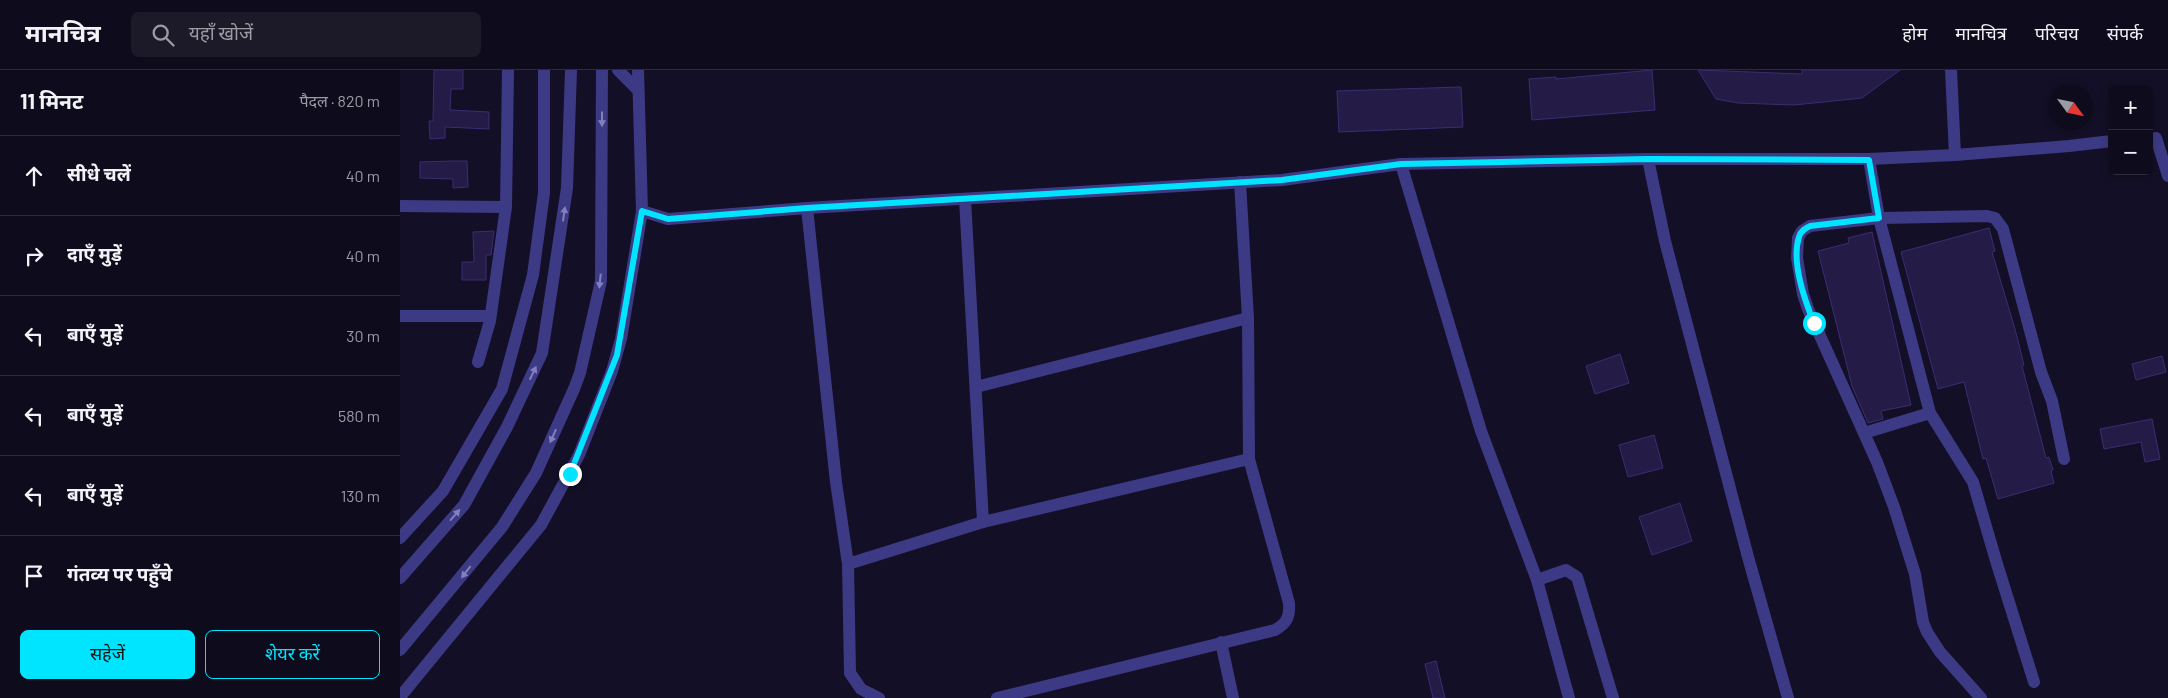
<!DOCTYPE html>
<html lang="hi">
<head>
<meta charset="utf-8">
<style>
	:root { --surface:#0e0b1c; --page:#1c1929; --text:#f1f3f6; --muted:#9b9ba3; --line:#2e2b3b; --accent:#00e5ff }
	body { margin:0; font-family:Barlow,"Noto Sans Devanagari",sans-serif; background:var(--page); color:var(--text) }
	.controls { position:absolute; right:15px; top:15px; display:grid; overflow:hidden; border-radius:8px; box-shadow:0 2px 8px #0003 }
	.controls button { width:45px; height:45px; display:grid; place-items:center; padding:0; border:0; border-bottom:1px solid var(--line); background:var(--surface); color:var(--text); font:25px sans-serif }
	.compass { position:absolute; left:1648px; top:15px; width:45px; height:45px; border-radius:50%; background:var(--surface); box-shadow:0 2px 8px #0003; rotate:123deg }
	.stop { position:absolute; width:15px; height:15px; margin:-11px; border:4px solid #00e5ff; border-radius:50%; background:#fff }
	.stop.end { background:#00e5ff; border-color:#fff; box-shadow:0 1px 5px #0008 }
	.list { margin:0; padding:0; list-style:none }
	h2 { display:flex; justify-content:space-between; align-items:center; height:65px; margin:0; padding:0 20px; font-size:21px }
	h2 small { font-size:16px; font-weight:400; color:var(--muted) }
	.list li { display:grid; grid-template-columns:32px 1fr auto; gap:15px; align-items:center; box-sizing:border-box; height:80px; padding:0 20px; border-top:1px solid var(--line) }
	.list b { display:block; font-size:19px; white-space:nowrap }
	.list em { font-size:16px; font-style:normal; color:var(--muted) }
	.actions { display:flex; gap:10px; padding:15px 20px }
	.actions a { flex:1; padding:11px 0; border:1px solid var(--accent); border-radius:8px; text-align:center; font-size:18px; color:var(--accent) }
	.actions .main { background:var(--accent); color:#111 }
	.icon { flex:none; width:28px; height:28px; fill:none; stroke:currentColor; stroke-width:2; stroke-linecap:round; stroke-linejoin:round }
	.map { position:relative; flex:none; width:1768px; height:628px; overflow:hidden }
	header { display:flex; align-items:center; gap:30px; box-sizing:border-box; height:70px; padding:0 25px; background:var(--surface); border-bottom:1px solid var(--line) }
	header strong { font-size:24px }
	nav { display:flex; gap:28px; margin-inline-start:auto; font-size:18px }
	.search { width:350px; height:45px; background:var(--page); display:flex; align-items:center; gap:12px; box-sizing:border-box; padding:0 18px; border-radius:8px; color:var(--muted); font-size:19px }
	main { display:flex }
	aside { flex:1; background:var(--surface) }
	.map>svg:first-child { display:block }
</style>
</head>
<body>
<header>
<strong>मानचित्र</strong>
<div class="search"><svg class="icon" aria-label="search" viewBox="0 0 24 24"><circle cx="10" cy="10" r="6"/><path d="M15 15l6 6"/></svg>यहाँ खोजें</div>
<nav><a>होम</a><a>मानचित्र</a><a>परिचय</a><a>संपर्क</a></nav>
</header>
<main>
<aside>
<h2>11 मिनट<small>पैदल · 820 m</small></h2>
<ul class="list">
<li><svg class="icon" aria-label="ahead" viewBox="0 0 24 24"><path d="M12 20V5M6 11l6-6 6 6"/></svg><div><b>सीधे चलें</b></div><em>40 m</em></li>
<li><svg class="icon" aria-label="right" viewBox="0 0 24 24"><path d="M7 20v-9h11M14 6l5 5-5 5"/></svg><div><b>दाएँ मुड़ें</b></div><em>40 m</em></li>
<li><svg class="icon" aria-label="left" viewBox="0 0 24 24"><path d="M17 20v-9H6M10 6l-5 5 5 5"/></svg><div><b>बाएँ मुड़ें</b></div><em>30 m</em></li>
<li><svg class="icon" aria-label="left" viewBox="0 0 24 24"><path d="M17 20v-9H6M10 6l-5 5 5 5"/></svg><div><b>बाएँ मुड़ें</b></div><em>580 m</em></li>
<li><svg class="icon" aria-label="left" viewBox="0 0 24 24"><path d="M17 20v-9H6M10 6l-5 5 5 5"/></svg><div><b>बाएँ मुड़ें</b></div><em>130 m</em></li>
<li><svg class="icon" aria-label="arrive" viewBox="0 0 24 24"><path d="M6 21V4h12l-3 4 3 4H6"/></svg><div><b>गंतव्य पर पहुँचे</b></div></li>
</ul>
<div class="actions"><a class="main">सहेजें</a><a>शेयर करें</a></div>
</aside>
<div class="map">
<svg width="1768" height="628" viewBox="0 0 1768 628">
	<rect width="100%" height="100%" fill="#130f26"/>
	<!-- building -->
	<g fill="#241b47" stroke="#3b2d73">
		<path d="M34 0H63V19H51L50 40 89 42V59L45 57V68L30 69 29 51H33Z"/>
		<path d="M1252 0 1255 40 1132 50 1129 9 1156 7V9Z"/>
		<path d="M1298 0 1402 4V0H1500L1462 28 1394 35 1338 33 1316 29Z"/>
		<path d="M1061 17 1063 57 939 62 937 21Z"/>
		<path d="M53 91H67L68 117 53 118V109L20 108V92Z"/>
		<path d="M1589 158 1595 181 1592 182 1615 259 1624 295 1622 296 1646 388 1649 387 1653 400 1651 401 1654 413 1598 429 1586 388 1583 389 1564 312 1538 319 1501 182Z"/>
		<path d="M94 161 91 185H86V210H62V192H74L73 162Z"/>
		<path d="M1472 162 1511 335 1481 341 1483 349 1468 353 1452 316 1418 181 1449 173 1448 168Z"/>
		<path d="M1220 284 1229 313 1195 324 1186 296Z"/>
		<path d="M1762 286 1766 302 1736 310 1732 294Z"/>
		<path d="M1752 349 1760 389 1745 392 1741 372 1704 379 1700 359Z"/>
		<path d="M1254 365 1263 398 1228 407 1219 375Z"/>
		<path d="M1280 433 1292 471 1252 485 1239 447Z"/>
		<path d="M1036 591 1045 628H1033L1025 594Z"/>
	</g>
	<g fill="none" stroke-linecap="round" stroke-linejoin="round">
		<!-- minor -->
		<g stroke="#3d3a85" stroke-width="12">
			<path d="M218 0 238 20"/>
			<path d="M1551 0 1555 85 1669 76 1712 71"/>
			<path d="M1756 68 1768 106"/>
			<path d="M1469 89 1479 148 1530 343 1573 412 1597 494 1634 612"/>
			<path d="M1001 94 1248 89"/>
			<path d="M565 129 583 452"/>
			<path d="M0 136 106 137"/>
			<path d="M407 138 436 412 448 494 450 603 461 619 479 628"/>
			<path d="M242 141 268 149 407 138 882 110 1001 94 1081 361 1137 510 1169 628"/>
			<path d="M0 246H90"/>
			<path d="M78 292 90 251 106 137 108 0"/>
			<path d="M576 317 848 248"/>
			<path d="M1464 363 1530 343"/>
			<path d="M0 468 43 421 102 319 133 205 144 123V0"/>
			<path d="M448 494 583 452 849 389"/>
			<path d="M1137 510 1166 500 1177 507 1213 628"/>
			<path d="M821 572 833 628"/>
			<path d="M0 627 141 455 179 385 212 301 221 269 242 141 238 0"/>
			<path d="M597 628 875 560C887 553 890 547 889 533L849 389 848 248 840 112"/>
			<path d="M1388 628 1348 487 1265 171 1248 89H1469L1555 85"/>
			<path d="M1581 628 1540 582 1527 562 1523 552 1515 504 1494 437 1477 392 1408 239 1403 224 1397 188 1398 168 1402 161 1410 156 1479 148 1587 146 1595 148 1603 159 1641 302 1652 331 1664 389"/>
		</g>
		<!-- tertiary -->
		<g stroke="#3d3a85" stroke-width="12">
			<path d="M0 508 64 435 107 357 142 283 167 118 171 0"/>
			<path d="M0 580 102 457 136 403 174 319 180 303 201 211 202 0"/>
		</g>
	</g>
	<!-- one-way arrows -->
	<defs><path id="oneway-solid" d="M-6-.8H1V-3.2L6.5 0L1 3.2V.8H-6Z" transform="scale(1.25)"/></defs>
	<g fill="#837fbc">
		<use href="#oneway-solid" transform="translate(202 49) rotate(90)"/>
		<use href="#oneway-solid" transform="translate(164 144) rotate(-82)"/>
		<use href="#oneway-solid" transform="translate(200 211) rotate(96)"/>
		<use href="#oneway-solid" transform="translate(133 303) rotate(-64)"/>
		<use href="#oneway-solid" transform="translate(153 366) rotate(114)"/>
		<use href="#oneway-solid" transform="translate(55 445) rotate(-49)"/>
		<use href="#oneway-solid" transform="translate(66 502) rotate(128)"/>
	</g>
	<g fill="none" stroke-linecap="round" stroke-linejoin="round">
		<!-- route -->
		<path stroke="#00e5ff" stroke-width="6" d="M170 404 217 285 242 141 268 149 407 138 882 110 1001 94 1248 89 1469 90 1479 148 1410 156C1405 159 1400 161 1399 167 1391 191 1405 231 1414 253"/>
	</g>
</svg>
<div class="controls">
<button>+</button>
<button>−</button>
</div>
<svg class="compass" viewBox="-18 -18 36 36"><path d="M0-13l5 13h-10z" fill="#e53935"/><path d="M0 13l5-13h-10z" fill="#9b9ba3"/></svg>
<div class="stop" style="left:1414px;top:253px"></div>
<div class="stop end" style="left:170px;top:404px"></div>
</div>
</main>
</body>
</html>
